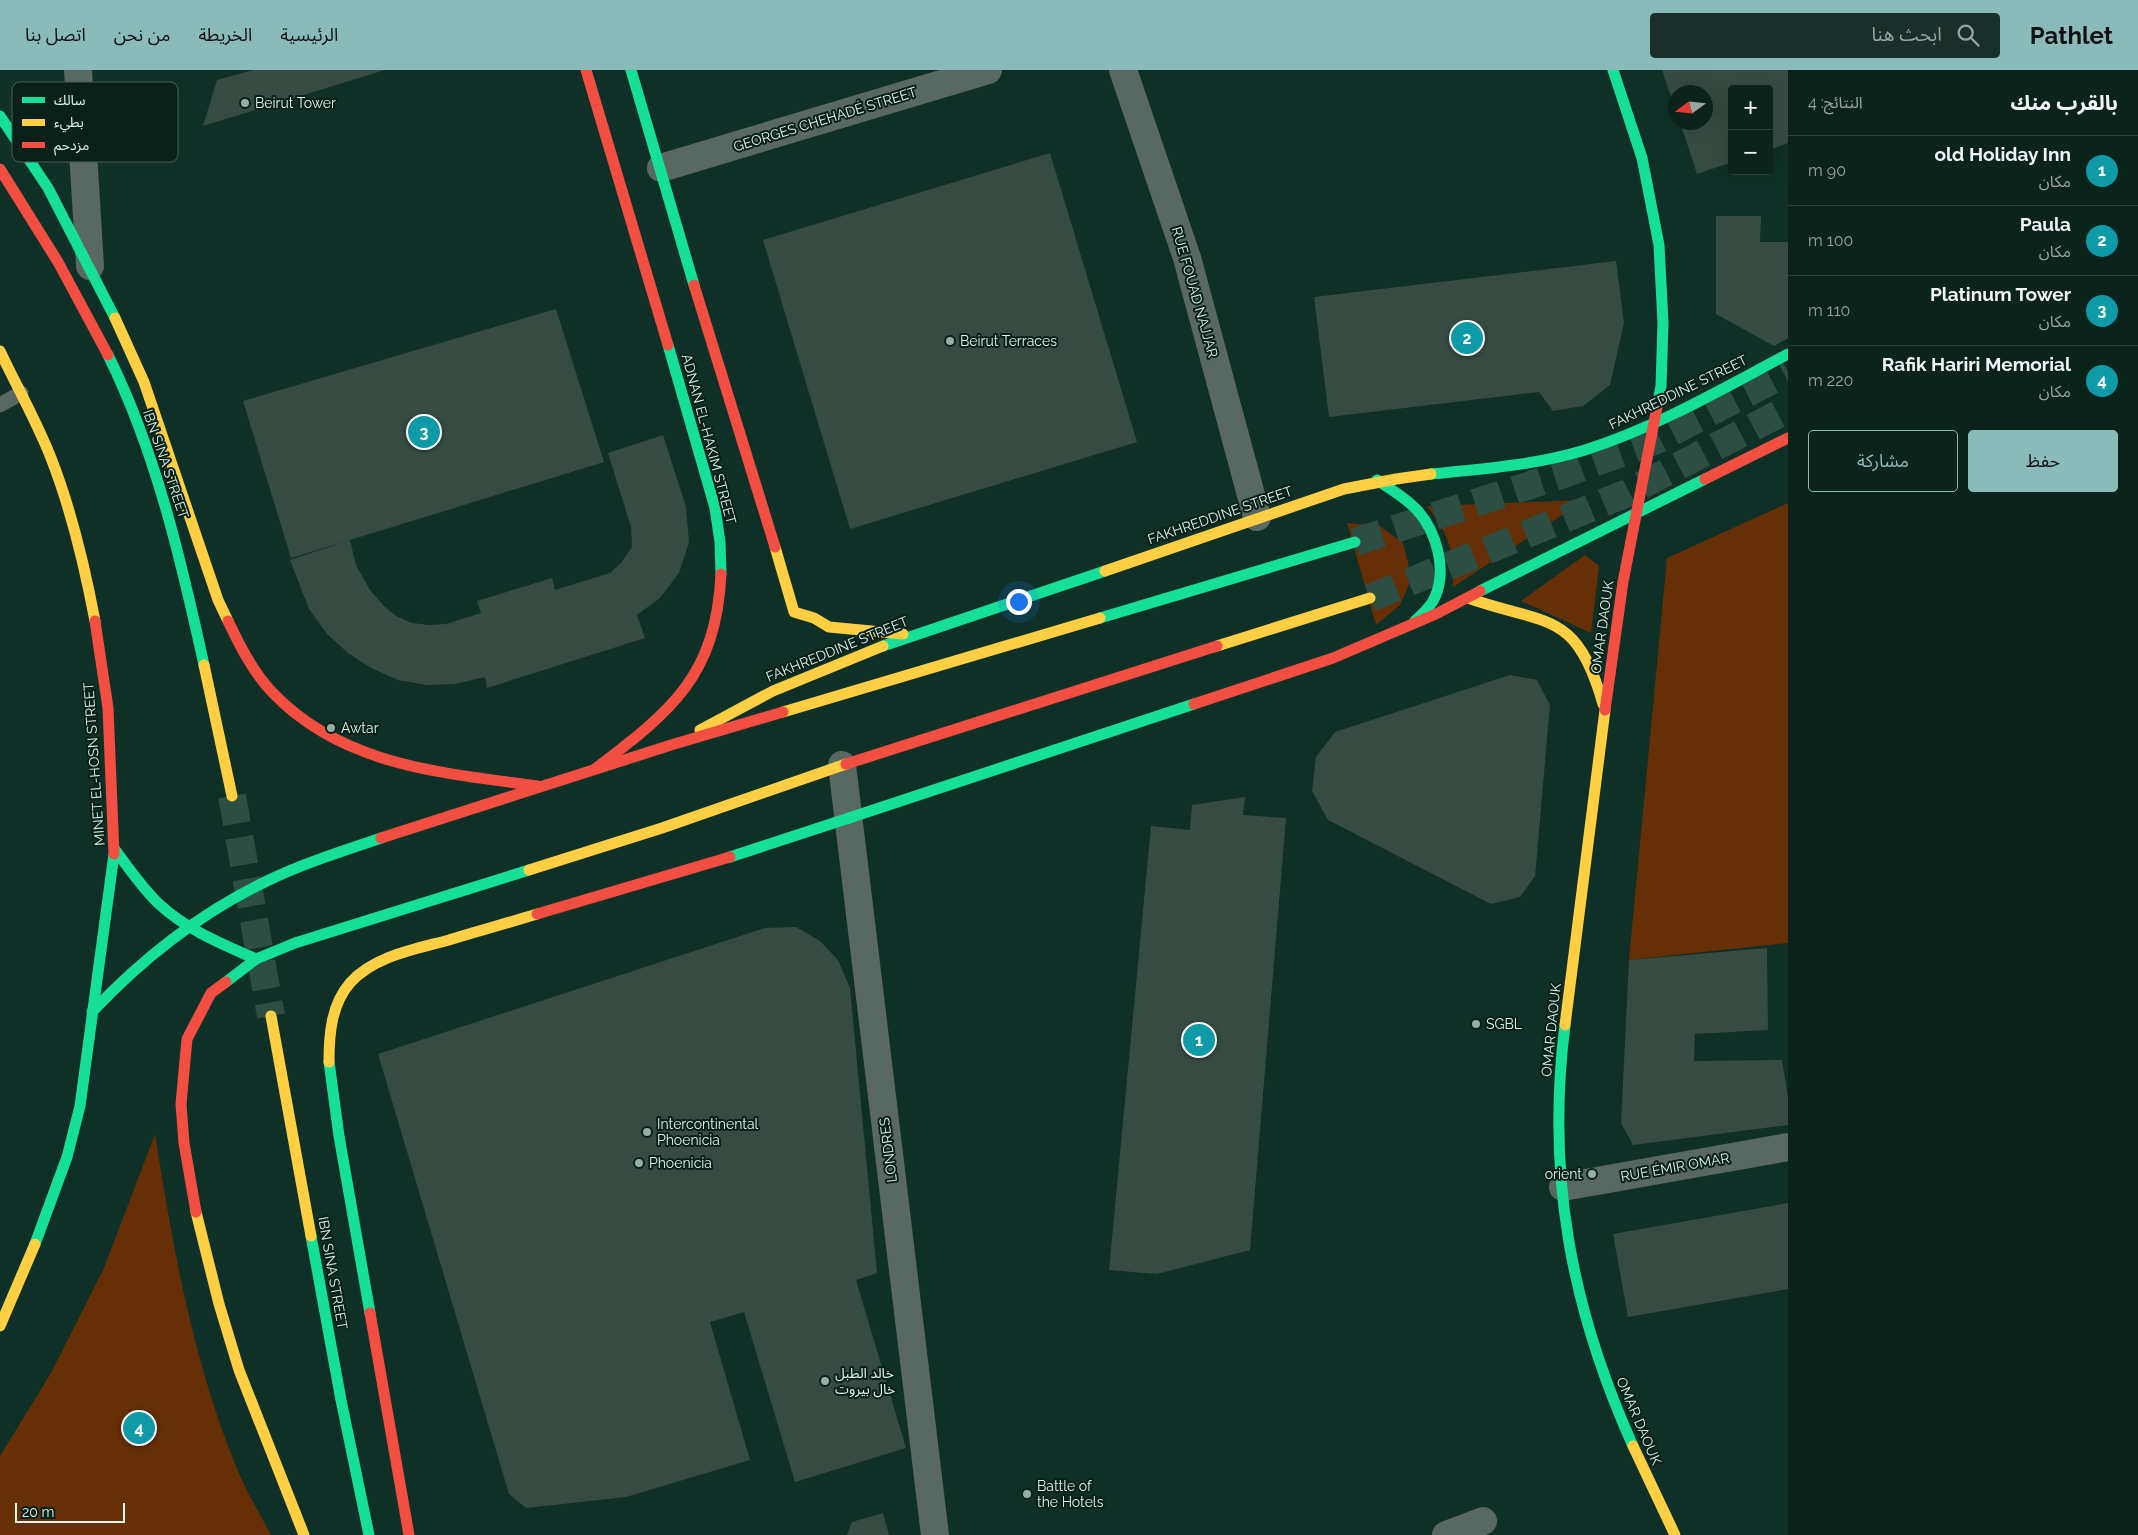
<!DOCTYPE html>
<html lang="ar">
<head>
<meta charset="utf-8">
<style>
	:root { --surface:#0a241c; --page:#183029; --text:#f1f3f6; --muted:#99a4a3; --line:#2a413b; --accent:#8bbbb9 }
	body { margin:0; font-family:Raleway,"Noto Sans Arabic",sans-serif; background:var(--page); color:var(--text); direction:rtl }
	.controls { position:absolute; right:15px; top:15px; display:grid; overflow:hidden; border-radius:5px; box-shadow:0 5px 20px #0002 }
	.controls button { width:45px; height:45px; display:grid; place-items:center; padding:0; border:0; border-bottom:1px solid var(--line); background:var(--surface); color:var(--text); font:25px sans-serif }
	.compass { position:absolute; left:1668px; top:15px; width:45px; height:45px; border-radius:50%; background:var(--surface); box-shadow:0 5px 20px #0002; rotate:255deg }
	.scale { position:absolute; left:15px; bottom:12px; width:110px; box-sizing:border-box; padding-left:5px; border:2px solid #daf5e9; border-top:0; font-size:14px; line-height:18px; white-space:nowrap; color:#daf5e9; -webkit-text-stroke:4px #092018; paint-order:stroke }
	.you { position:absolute; left:1018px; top:531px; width:18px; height:18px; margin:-12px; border:4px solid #fff; border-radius:50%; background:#1a73e8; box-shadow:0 0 0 8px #1a73e833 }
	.badge { display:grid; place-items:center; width:32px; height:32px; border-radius:50%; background:var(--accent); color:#fff; font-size:16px; font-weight:700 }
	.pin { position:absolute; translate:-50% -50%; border:2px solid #fff; box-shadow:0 1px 5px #0006 }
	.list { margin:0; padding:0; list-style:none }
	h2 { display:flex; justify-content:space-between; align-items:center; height:65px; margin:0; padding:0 20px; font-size:21px }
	h2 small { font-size:16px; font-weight:400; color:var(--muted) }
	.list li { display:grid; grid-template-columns:32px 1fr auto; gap:15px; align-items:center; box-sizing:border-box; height:70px; padding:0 20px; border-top:1px solid var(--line) }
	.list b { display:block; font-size:19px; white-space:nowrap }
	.list p { margin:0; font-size:16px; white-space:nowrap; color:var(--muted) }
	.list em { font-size:16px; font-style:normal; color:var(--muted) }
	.actions { display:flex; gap:10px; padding:15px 20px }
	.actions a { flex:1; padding:11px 0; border:1px solid var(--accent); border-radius:5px; text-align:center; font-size:18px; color:var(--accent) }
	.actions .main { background:var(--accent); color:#111 }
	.icon { flex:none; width:28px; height:28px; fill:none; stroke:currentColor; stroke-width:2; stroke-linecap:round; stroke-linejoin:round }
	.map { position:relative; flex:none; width:1788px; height:1465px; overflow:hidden; direction:ltr }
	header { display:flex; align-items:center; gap:30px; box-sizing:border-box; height:70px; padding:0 25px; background:var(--accent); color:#111 }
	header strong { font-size:24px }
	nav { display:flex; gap:28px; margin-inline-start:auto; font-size:18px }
	.search { width:350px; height:45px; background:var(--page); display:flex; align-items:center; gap:12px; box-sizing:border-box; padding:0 18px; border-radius:5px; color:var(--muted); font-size:19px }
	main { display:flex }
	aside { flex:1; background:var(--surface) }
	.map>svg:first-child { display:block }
</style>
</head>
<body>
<header>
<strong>Pathlet</strong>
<div class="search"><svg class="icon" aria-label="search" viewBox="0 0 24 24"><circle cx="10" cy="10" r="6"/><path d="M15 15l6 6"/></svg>ابحث هنا</div>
<nav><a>الرئيسية</a><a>الخريطة</a><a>من نحن</a><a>اتصل بنا</a></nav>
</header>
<main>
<aside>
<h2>بالقرب منك<small>النتائج: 4</small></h2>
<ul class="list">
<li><span class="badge" style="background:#0f9aa8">1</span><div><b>old Holiday Inn</b><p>مكان</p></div><em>90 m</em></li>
<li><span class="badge" style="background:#0f9aa8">2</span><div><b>Paula</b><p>مكان</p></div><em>100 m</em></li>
<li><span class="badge" style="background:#0f9aa8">3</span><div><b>Platinum Tower</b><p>مكان</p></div><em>110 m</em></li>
<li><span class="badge" style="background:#0f9aa8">4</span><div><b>Rafik Hariri Memorial</b><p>مكان</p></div><em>220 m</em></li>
</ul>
<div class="actions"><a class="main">حفظ</a><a>مشاركة</a></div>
</aside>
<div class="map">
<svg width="1788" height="1465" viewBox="0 0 1788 1465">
	<rect width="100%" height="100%" fill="#0e3026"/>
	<!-- green -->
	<g fill="#662f05">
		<path d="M1585 430 1453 517C1453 478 1450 467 1427 436Z"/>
		<path d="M1788 433V873L1629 890 1667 488Z"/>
		<path d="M1347 453 1380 456 1403 473 1412 508 1400 535 1376 555Z"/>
		<path d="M1585 485 1599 496 1591 563 1521 531Z"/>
		<path d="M155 1064C173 1178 193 1293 238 1401 247 1423 260 1444 271 1465H0V1386L51 1303 104 1198Z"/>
	</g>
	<!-- building -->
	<g fill="#364c42">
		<path d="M253 0H385L203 56 217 10Z"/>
		<path d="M1662 0H1788V73L1769 80V19H1732V92L1697 104 1680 52H1706V22H1676L1675 39Z"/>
		<path d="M1050 83 1137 372 850 459 763 170Z"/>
		<path d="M1716 146H1761L1760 172H1788V268L1774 276 1716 244Z"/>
		<path d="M1616 191 1624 253 1610 315 1583 336 1553 341 1539 322 1329 347 1314 227Z"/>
		<path d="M556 239 604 392 350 470 356 495 370 520 384 536 396 546 412 553 429 555 446 554 481 543 477 531 552 508 555 520 610 503 621 493 632 477 631 457 608 383 663 365 686 437 689 472 679 503 660 528 637 545 645 568 487 618 485 607 455 614 427 615 398 610 371 598 348 583 327 564 309 539 290 490 347 471 291 488 243 331Z"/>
		<path d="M1510 605 1537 610 1550 635 1535 806 1520 827 1491 834 1328 750 1312 721 1316 687 1335 662Z"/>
		<path d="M1245 727 1243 745 1286 748 1250 1180 1157 1204 1109 1200 1151 756 1190 760 1192 735Z"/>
		<path d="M796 857 820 871 838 890 850 918 877 1203 856 1210 906 1378 795 1412 744 1242 710 1252 750 1390 626 1427 526 1438 509 1424 378 984 765 858Z"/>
		<path d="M1767 878 1768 960 1695 964 1694 991 1782 990 1788 1027V1055L1633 1075 1621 1053 1629 890Z"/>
		<path d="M1788 1133V1219L1628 1247 1613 1164Z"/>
		<path d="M883 1443 889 1465H847L852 1452Z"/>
	</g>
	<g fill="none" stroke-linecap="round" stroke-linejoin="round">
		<!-- highway-tunnel -->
		<g stroke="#2d4e43" stroke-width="28" stroke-dasharray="28 14" stroke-linecap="butt">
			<path d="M1355 472 1564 404 1654 371 1788 302"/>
			<path d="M1370 528 1625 424 1788 339"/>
			<path d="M232 726 271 946"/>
		</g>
		<!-- lane -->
		<path stroke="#596862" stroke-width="15" d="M0 335 21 323"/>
		<!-- street -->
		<g stroke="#596862" stroke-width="28">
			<path d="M78 0 90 196"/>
			<path d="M1123 0 1187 188 1257 447"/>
			<path d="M661 98 988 0"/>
			<path d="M842 695 935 1465"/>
			<path d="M1563 1117 1788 1077"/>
			<path d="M1446 1465 1483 1451"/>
		</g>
		<!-- fast -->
		<g stroke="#16e098" stroke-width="11">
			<path d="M631 0 694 215"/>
			<path d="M1613 0 1642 88 1659 175 1663 253 1661 316 1658 332"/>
			<path d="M0 46 48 118 115 248"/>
			<path d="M668 275 715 438 720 472 721 504"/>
			<path d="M108 285C156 382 181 490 204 595"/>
			<path d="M1431 404C1483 399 1536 395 1585 380 1657 357 1722 319 1788 284"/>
			<path d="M1377 410C1391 419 1406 428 1417 440 1437 462 1447 500 1435 527 1431 537 1422 544 1415 551"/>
			<path d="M1480 521 1705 409"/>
			<path d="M1100 548 1355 472"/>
			<path d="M883 576 1105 501"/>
			<path d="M849 748 1194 634"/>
			<path d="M115 780C129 798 142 818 159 834 187 860 222 874 256 889"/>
			<path d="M730 787 849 748"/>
			<path d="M226 912 256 889 295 873 529 800"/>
			<path d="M92 942C143 888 200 843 267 811 304 793 343 781 381 768"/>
			<path d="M1565 955C1546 1105 1571 1238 1633 1376"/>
			<path d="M329 992 339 1066 370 1243"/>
			<path d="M311 1166 341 1330 369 1465"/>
			<path d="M35 1174 67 1087 80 1036 114 784"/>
		</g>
		<!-- slow -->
		<g stroke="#ffcf43" stroke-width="11">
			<path d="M115 248 144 312 218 530 228 551"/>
			<path d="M0 281C17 317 37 352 51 388 71 439 85 498 95 551"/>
			<path d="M775 477 794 542 814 548 829 557 903 564"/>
			<path d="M1105 501 1344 419 1396 409 1431 404"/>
			<path d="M1468 528C1547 556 1576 539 1603 634"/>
			<path d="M1217 576 1370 528"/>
			<path d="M204 595 232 726"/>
			<path d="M783 642 1100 548"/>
			<path d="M700 660 773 621 883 576"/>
			<path d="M529 800 662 758 846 694"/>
			<path d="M271 946 311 1166"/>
			<path d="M1565 955 1605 640"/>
			<path d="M329 992C329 965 331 935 350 913 374 886 416 879 449 870 478 861 508 853 537 844"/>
			<path d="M196 1142 219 1234 239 1300 304 1465"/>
			<path d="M0 1256 35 1174"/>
			<path d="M1633 1376 1675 1465"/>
		</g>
		<!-- jam -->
		<g stroke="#f24e42" stroke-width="11">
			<path d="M586 0 668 275"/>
			<path d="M0 99 58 192 108 285"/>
			<path d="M694 215 775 477"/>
			<path d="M1705 409 1788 368"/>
			<path d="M95 551 108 638 114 784"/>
			<path d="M228 551C240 576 253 602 272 622 342 696 443 703 538 716"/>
			<path d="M1194 634 1333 588 1436 544 1480 521"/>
			<path d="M1605 640 1623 512 1658 332"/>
			<path d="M846 694 1217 576"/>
			<path d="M595 699C671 641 716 607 721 504"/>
			<path d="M381 768 671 675 783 642"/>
			<path d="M537 844 730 787"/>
			<path d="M196 1142 184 1073 181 1034 187 969 211 923 226 912"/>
			<path d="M370 1243 409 1465"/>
		</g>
	</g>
	<!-- markers -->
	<g fill="#93b0a5" stroke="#092018" stroke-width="2">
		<circle cx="245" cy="33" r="5"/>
		<circle cx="950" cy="271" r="5"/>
		<circle cx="331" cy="658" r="5"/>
		<circle cx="1476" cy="954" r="5"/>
		<circle cx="647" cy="1062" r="5"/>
		<circle cx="639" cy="1093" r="5"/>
		<circle cx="1592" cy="1104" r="5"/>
		<circle cx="825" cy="1311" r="5"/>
		<circle cx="1027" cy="1424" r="5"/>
	</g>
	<g text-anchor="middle" stroke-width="4" stroke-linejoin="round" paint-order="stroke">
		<!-- poi labels -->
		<g font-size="14" fill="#daf5e9" stroke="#092018" text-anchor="start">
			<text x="255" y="38">Beirut Tower</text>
			<text x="960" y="276">Beirut Terraces</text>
			<text x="341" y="663">Awtar</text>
			<text x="1486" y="959">SGBL</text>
			<text x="657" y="1059">Intercontinental<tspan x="657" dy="16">Phoenicia</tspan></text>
			<text x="649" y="1098">Phoenicia</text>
			<text x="1582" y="1109" text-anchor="end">orient</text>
			<text x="835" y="1308">خالد الطبل<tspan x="835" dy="16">خال بيروت</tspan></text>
			<text x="1037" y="1421">Battle of<tspan x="1037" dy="16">the Hotels</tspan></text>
		</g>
		<!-- street labels -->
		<g font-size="14" fill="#daf5e9" stroke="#092018">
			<text transform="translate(825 49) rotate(-17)" y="5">GEORGES CHEHADÉ STREET</text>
			<text transform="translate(1195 222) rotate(74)" y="5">RUE FOUAD NAJJAR</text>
			<text transform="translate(1678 322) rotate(-26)" y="5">FAKHREDDINE STREET</text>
			<text transform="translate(709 369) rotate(75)" y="5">ADNAN EL-HAKIM STREET</text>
			<text transform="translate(166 394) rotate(71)" y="5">IBN SINA STREET</text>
			<text transform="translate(1220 445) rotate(-19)" y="5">FAKHREDDINE STREET</text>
			<text transform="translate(1602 557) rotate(-82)" y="5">OMAR DAOUK</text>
			<text transform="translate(837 579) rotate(-22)" y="5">FAKHREDDINE STREET</text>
			<text transform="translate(94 694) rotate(-94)" y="5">MINET EL-HOSN STREET</text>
			<text transform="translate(1551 960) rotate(-84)" y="5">OMAR DAOUK</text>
			<text transform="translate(888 1080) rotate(-97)" y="5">LONDRES</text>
			<text transform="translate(1675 1097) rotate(-10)" y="5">RUE ÉMIR OMAR</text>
			<text transform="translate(333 1203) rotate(80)" y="5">IBN SINA STREET</text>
			<text transform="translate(1639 1351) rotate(67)" y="5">OMAR DAOUK</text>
		</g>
	</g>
	<!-- legend -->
	<rect x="12" y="12" width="166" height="80" rx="8" fill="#092018" stroke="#486057" stroke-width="1"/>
	<rect x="22" y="27" width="23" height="6" fill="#16e098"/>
	<rect x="22" y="49" width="23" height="7" fill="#ffcf43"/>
	<rect x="22" y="72" width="23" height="6" fill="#f24e42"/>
	<g font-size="14" fill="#daf5e9">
		<text x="54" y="35">سالك</text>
		<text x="54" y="57">بطيء</text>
		<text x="54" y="80">مزدحم</text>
	</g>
</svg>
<div class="controls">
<button>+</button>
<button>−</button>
</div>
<svg class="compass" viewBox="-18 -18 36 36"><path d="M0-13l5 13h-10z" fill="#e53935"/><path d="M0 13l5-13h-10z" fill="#99a4a3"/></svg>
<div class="scale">20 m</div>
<div class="you"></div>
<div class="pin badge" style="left:1199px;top:970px;background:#0f9aa8">1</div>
<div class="pin badge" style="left:1467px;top:268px;background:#0f9aa8">2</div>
<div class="pin badge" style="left:424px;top:362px;background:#0f9aa8">3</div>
<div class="pin badge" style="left:139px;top:1358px;background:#0f9aa8">4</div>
</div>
</main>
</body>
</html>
